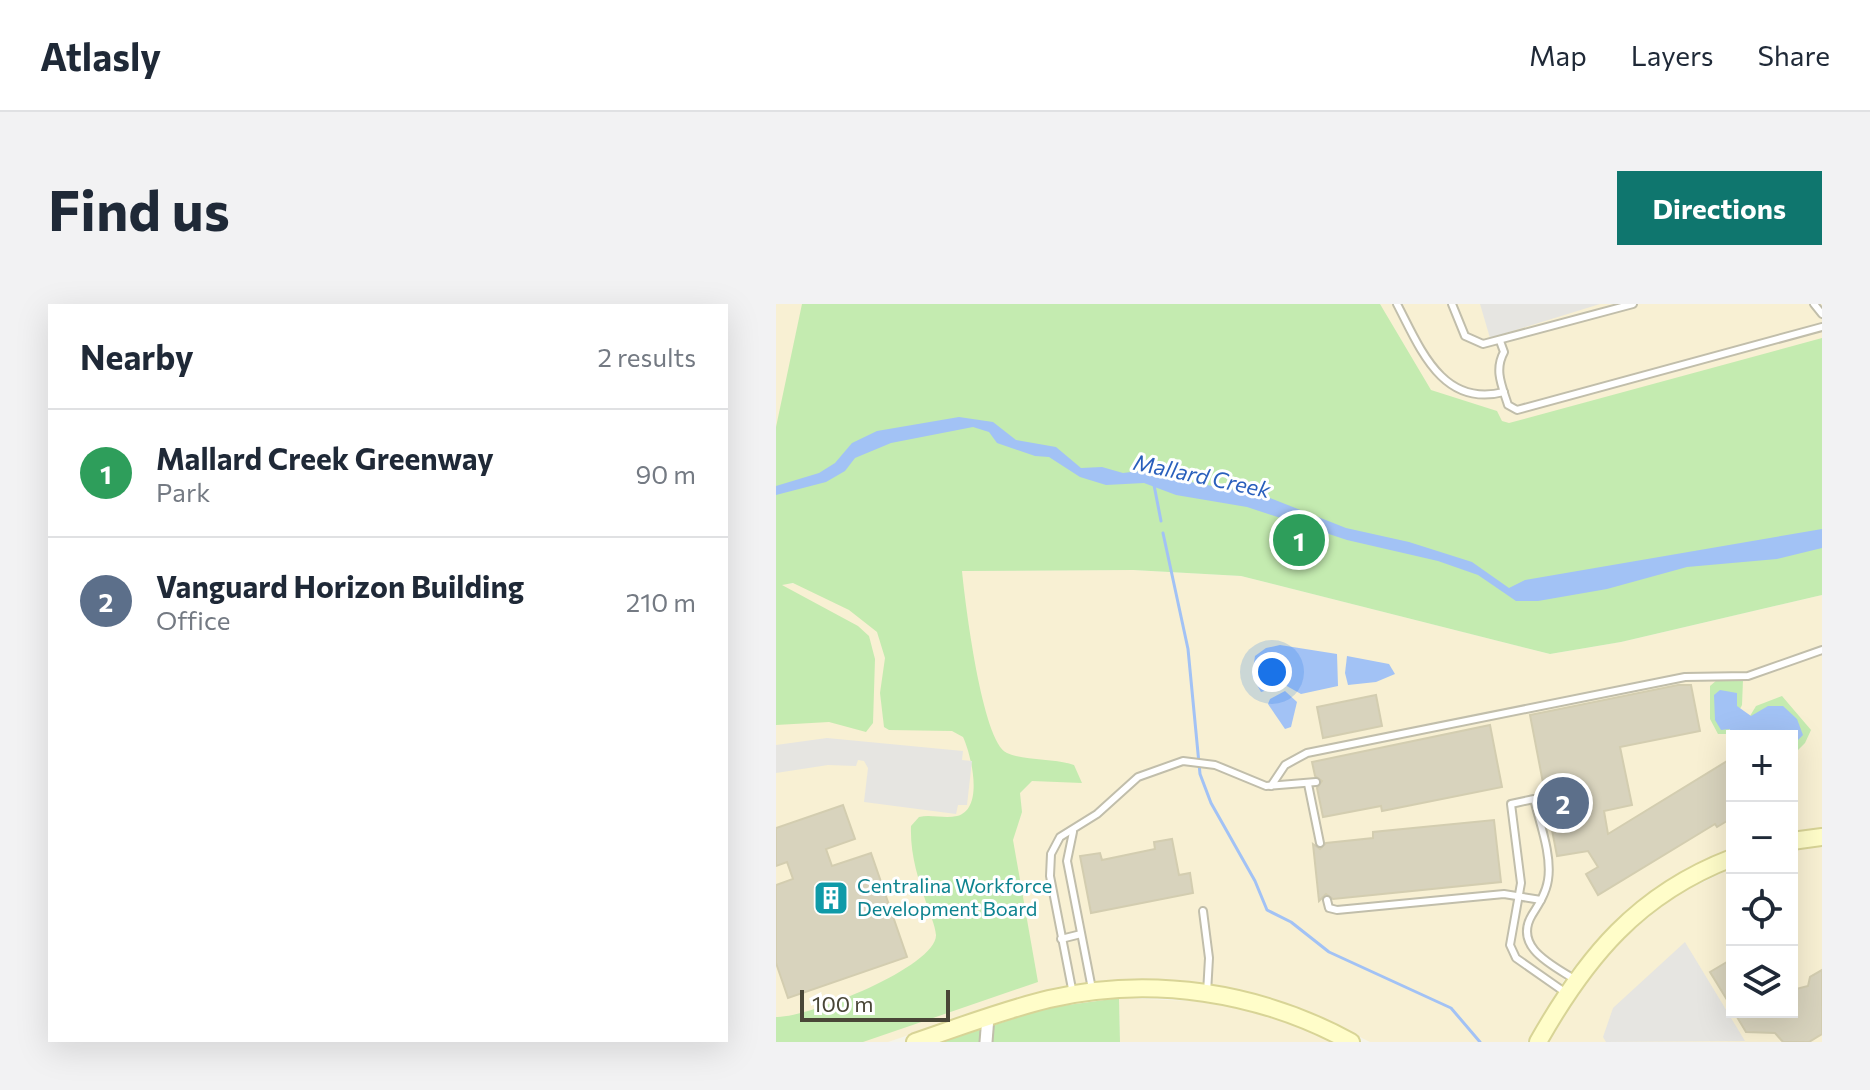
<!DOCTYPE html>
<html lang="en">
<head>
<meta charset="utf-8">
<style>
	:root { --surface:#fff; --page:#f2f2f3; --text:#1f2937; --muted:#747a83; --line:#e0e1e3; --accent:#0f766e }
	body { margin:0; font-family:Commissioner,sans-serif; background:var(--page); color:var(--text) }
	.controls { position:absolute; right:24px; bottom:24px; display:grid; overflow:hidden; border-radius:0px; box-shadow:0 8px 32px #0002 }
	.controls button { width:72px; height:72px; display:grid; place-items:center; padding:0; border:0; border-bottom:2px solid var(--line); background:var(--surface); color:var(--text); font:40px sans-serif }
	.scale { position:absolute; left:24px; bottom:20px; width:150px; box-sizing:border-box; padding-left:8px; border:4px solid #494637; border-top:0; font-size:22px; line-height:28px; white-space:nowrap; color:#494637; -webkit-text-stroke:6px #fff; paint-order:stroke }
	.you { position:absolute; left:496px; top:368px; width:28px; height:28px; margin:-20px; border:6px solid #fff; border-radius:50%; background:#1a73e8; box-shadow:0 0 0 12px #1a73e833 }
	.badge { display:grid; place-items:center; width:52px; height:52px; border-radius:50%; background:var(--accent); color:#fff; font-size:26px; font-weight:700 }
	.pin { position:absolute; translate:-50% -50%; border:4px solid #fff; box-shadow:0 2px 8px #0006 }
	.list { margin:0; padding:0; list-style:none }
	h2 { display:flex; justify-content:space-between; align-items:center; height:104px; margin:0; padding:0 32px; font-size:34px }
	h2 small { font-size:26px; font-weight:400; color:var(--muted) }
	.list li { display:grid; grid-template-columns:52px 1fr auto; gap:24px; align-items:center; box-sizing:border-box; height:128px; padding:0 32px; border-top:2px solid var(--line) }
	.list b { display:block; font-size:30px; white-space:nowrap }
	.list p { margin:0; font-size:26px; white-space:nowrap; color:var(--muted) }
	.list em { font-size:26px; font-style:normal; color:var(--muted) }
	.icon { flex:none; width:44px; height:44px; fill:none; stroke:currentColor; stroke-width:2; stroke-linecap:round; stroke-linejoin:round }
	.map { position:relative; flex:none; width:1046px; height:738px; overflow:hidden; border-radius:0px }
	header { display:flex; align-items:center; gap:48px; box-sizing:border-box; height:112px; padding:0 40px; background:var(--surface); border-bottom:2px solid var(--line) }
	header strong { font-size:38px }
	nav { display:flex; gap:44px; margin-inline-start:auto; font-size:28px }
	.intro { display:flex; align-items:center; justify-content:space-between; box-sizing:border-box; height:192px; padding:0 48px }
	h1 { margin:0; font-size:56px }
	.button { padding:20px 36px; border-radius:0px; background:var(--accent); color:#fff; font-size:28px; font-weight:700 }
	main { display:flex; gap:48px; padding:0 48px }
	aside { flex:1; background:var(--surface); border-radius:0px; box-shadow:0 8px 32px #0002 }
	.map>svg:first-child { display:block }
</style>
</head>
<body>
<header>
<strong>Atlasly</strong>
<nav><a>Map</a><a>Layers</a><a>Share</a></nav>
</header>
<div class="intro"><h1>Find us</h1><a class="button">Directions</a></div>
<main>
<aside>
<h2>Nearby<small>2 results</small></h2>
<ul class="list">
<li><span class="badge" style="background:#2e9e5b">1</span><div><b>Mallard Creek Greenway</b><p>Park</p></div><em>90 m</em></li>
<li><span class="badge" style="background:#5c6f8a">2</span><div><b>Vanguard Horizon Building</b><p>Office</p></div><em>210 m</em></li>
</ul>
</aside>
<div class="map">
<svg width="1046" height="738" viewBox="0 0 1046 738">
	<rect width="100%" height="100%" fill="#f5f4e9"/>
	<!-- commercial -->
	<g fill="#f8f0d3">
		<path d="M0 0H1046V183L0 143Z"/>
		<path d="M357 266 465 272 774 350 845 338 1046 291V524L1016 528V432H956V545L887 580 838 618 791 671 751 738H594L537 710 486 692 424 679 360 676 309 680 249 692 112 738H0V281L144 267Z"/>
		<path d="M1046 542V738H771L807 679 847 634 899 592 956 564V708H1016V547Z"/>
		<path d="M343 694 417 697 457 703 517 720 557 738H344Z"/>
	</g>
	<!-- green -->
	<g fill="#c4ebb0">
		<path d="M26 0H604L655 86 721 107 726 117 733 119 1046 34V291L845 338 774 350 465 272 357 266 186 267C189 297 206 438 231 449 248 457 278 454 298 461L306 479 256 477 244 489 246 508 237 536 262 678 87 738H0V713C29 715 161 663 160 631 159 621 154 610 151 601 142 575 134 550 135 522L143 513C155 510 168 515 181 512 209 505 195 450 187 433L176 427 113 426 108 423 104 389 109 354 101 328 73 306 17 279 6 281 82 322 93 332 99 355 97 419 90 428 53 418 0 421V123Z"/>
		<path d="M941 376H967L966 401 951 430H942L934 415V382Z"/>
		<path d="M1006 392 1035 426 1029 439 1016 452V432H962L980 402Z"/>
		<path d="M343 694 344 738H166L270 704Z"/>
	</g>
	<!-- parking -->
	<g fill="#e6e5e1">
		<path d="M704 0H824L714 34Z"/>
		<path d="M51 434 187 447 186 456 196 457 191 501H182L180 510 88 498 92 464 88 457 82 456 80 462 52 461 0 469V441Z"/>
		<path d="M909 638 969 737 830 738 827 733 837 704Z"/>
	</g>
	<!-- water -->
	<g fill="#a2c2f5">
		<path d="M183 113 217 118 240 136 280 143 305 164 326 163 347 169 371 166 419 179 484 190 570 224 633 238 696 258 733 284 749 276 1046 225V244L1001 255 911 263 831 285 762 297H740L702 271 662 257 571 236 471 203 400 191 368 179 330 181 304 173 273 153 259 152 221 139 213 128 197 123 115 139 79 154 69 167 50 178 0 191V182L43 169 59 159 76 139 101 127Z"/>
		<path d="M504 341 561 350 562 382 525 390 509 381 485 388 476 372 479 352 490 344Z"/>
		<path d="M571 352 613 360 619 370 600 378 572 381 569 369Z"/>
		<path d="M944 386 961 389V402L975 412 992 402H1007L1021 415 1027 431 1016 442V432H962L953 425 945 426 939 416 938 391Z"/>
		<path d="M509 387 521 398 515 423 509 425 492 400 494 395Z"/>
	</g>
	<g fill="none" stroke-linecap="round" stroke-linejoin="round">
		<!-- stream -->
		<g stroke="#a2c2f5" stroke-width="3">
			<path d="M378 181 385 217"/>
			<path d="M387 229 412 345 424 470 435 499 479 577 491 606 515 618 553 648 675 704 704 738"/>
		</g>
	</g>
	<!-- building -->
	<g fill="#d8d3bd" stroke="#d3cdb0" stroke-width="2">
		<path d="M902 381H915L924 427 844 443 856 501 828 507 832 530 956 454V514L941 523 939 520 822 591 810 570 822 563 812 547 781 552 754 411Z"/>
		<path d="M600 391 606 422 547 434 541 403Z"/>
		<path d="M714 421 726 483 606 507 605 502 547 513 541 484 546 477 539 472 536 458Z"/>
		<path d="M67 501 79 535 50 545 56 562 95 549 131 653 12 694 0 659V581L17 575 11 558 0 562V524Z"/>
		<path d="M718 516 725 578 557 595 550 590 543 597 537 540 544 545 550 539 597 534V528Z"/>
		<path d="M396 535 403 571 414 569 417 589 315 609 304 552 324 549 326 556 379 545 378 538Z"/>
		<path d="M956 655V704L934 668Z"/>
		<path d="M1046 666V730L1033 738H1007L999 729 970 728 958 708H1016V686L1032 682 1034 673Z"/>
	</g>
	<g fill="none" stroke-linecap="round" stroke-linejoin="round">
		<defs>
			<g id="lane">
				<path d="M621 0C644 44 666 104 728 88"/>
				<path d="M676 0 689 32 707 40 857 0"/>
				<path d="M1038 0 1046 10"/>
				<path d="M724 37 728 48C718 66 726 82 732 101L741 106 1046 23"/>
				<path d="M532 480 544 539"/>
				<path d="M495 482 509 461 531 449 909 373 972 372 1046 346"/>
				<path d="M297 528 291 557 316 685"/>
				<path d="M551 596 553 604 561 606 728 590 765 596"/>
				<path d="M427 607 433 654 431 689"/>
				<path d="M285 635 305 630"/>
				<path d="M790 689 740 654 734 641 745 579 735 500 758 495C764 520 776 551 772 576 770 589 763 600 756 611 737 643 776 661 798 675"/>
				<path d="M297 690 274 572 275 550 284 533 321 510 362 473 407 457 439 461 490 482 540 478"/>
			</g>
			<path id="street" d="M210 738 212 713"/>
			<g id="secondary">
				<path d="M1016 537 1046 533"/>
				<path d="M139 738C183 723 227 706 273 695 375 671 484 688 575 738"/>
				<path d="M762 738C810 653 862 590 956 554"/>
			</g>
		</defs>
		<!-- lane casing -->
		<use href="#lane" stroke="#c1beab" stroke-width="10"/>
		<!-- street casing -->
		<use href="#street" stroke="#c1beab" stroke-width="15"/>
		<!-- secondary casing -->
		<use href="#secondary" stroke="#d8d496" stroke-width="20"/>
		<!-- lane -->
		<use href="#lane" stroke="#fff" stroke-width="6"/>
		<!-- street -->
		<use href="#street" stroke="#fff" stroke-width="11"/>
		<!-- secondary -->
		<use href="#secondary" stroke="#fffdc9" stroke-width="16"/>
	</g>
	<!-- icons -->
	<defs>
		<symbol id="building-square" viewBox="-11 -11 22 22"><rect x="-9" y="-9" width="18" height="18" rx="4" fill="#0f9aa8" stroke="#fff"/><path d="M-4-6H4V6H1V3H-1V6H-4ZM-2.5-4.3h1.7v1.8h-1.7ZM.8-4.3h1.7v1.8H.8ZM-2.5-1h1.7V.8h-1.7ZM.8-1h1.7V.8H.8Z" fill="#fff"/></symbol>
	</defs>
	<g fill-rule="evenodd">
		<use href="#building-square" x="35" y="574" width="40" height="40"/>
	</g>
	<g text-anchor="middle" stroke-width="6" stroke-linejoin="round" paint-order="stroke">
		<!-- culture labels -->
		<g font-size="20" fill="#0d838f" stroke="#fff" text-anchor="start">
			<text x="81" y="589">Centralina Workforce<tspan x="81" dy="23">Development Board</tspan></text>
		</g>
		<!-- water labels -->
		<g font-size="22" font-style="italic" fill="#295fbc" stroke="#fff">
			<text transform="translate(426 172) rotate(12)" y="8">Mallard Creek</text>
		</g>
	</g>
</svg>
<div class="controls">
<button>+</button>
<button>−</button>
<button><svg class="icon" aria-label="locate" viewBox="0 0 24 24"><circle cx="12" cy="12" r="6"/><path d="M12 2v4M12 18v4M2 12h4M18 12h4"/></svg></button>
<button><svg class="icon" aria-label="layers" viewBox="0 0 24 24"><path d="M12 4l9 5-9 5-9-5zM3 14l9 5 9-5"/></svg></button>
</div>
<div class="scale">100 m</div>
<div class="you"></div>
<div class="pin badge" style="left:523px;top:236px;background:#2e9e5b">1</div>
<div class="pin badge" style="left:787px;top:499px;background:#5c6f8a">2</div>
</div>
</main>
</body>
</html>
